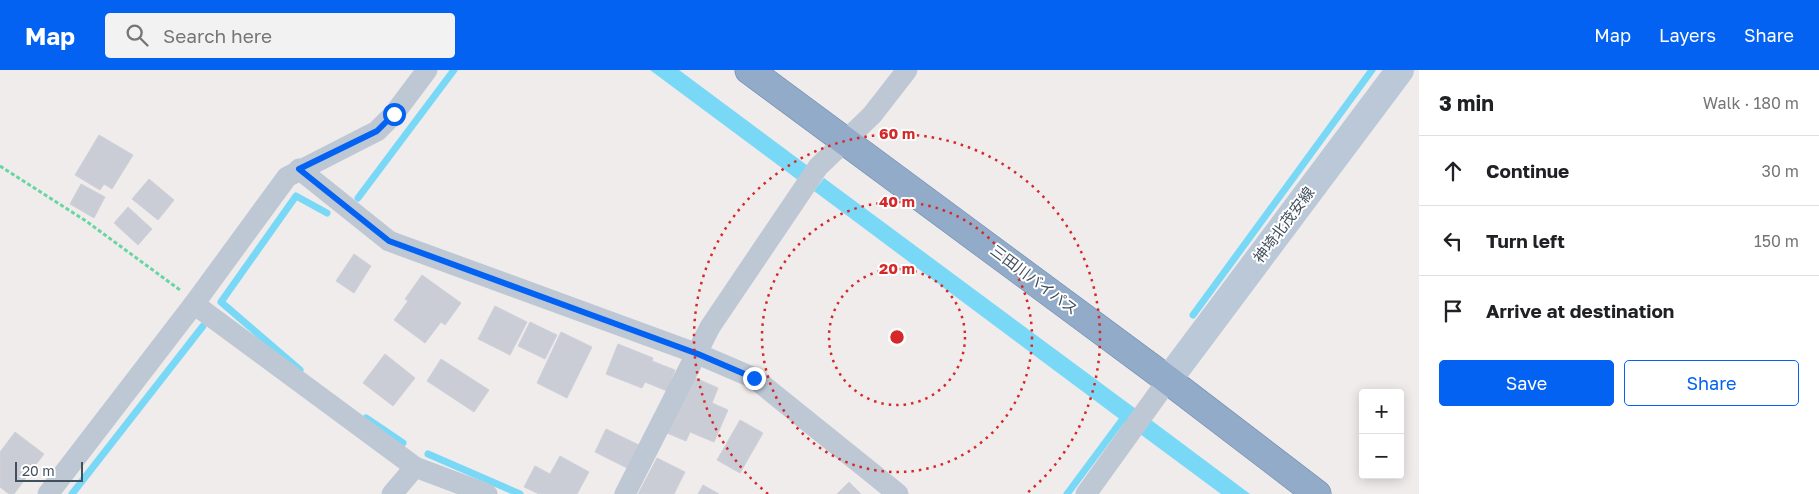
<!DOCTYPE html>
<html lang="en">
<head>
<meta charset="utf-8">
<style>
	:root { --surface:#fff; --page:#f2f2f2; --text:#202124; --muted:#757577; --line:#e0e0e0; --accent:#0362f2 }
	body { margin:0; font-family:"Golos Text","Noto Sans JP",sans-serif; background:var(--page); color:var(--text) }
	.controls { position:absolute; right:15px; bottom:15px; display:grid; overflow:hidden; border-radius:5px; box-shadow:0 2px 12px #0003 }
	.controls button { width:45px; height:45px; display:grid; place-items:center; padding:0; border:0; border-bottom:1px solid var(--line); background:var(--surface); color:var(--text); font:25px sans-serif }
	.scale { position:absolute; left:15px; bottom:12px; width:68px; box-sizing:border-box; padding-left:5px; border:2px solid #424f5c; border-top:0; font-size:14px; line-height:18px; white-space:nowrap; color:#424f5c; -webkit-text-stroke:4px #fff; paint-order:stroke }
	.stop { position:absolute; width:15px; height:15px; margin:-11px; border:4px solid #0362f2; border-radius:50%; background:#fff }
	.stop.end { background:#0362f2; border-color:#fff; box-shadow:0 1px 5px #0008 }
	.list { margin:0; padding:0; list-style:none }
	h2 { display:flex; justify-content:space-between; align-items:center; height:65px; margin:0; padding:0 20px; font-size:21px }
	h2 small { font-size:16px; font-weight:400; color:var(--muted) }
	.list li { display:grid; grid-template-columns:32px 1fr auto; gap:15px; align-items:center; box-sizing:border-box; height:70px; padding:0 20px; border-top:1px solid var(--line) }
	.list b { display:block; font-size:19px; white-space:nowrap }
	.list em { font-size:16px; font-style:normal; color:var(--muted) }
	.actions { display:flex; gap:10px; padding:15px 20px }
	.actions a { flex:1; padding:11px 0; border:1px solid var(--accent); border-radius:5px; text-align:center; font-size:18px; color:var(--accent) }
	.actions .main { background:var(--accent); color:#fff }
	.icon { flex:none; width:28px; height:28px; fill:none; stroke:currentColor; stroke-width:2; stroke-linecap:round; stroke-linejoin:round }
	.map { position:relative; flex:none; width:1419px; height:424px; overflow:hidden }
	header { display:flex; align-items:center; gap:30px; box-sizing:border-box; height:70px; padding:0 25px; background:var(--accent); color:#fff }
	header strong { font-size:24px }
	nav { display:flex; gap:28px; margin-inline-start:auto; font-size:18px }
	.search { width:350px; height:45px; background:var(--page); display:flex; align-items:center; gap:12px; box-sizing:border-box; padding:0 18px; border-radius:5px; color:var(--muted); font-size:19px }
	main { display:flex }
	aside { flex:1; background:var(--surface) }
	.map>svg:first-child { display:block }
</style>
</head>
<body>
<header>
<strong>Map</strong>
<div class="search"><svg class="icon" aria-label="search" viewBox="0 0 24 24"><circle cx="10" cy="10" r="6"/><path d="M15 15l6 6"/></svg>Search here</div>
<nav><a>Map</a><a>Layers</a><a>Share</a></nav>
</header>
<main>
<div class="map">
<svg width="1419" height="424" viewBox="0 0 1419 424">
	<rect width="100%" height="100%" fill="#efeceb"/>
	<!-- water -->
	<g fill="#7ad8f7">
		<path d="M650 0H679L808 96 798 110Z"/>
		<path d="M824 108 1136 339 1125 353 814 121Z"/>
		<path d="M1151 350 1250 424H1221L1140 364Z"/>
	</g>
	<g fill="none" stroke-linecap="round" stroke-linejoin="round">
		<!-- stream -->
		<g stroke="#7ad8f7" stroke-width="7">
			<path d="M358 128 454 0"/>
			<path d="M1193 245 1372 0"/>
			<path d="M300 300 221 232 296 126 327 143"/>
			<path d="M366 348 403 373"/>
			<path d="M428 384 520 424"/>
			<path d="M72 424 203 256"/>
			<path d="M1067 424 1122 350"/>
		</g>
	</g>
	<!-- building -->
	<g fill="#cacdd5" stroke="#cfd1d9">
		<path d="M99 65 133 85 112 119 104 114 100 120 75 105Z"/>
		<path d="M149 109 174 130 158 150 132 129Z"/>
		<path d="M81 114 105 127 94 148 70 134Z"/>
		<path d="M128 137 152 159 138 175 114 153Z"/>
		<path d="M354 184 371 196 354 223 336 211Z"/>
		<path d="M422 205 461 233 445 255 441 252 425 273 394 250 408 231 405 229Z"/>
		<path d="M495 236 527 252 510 285 478 269Z"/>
		<path d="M530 252 557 265 545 289 518 276Z"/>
		<path d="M561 262 592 277 567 328 537 313Z"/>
		<path d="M618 274 653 288 652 291 675 300 667 321 645 312 642 318 606 304Z"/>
		<path d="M385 284 415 308 393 336 363 313Z"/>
		<path d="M441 289 489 320 474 342 427 311Z"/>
		<path d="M691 306 718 318 712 333 728 340 714 372 690 362 686 371 667 363Z"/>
		<path d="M740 350 763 363 740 403 717 390Z"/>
		<path d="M606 359 641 376 629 399 595 382Z"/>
		<path d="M15 362 44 384 14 424H9L0 417V382Z"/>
		<path d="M560 386 589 402 577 424H539L524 417 535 396 550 404Z"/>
		<path d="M657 388 685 402 674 424H638Z"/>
		<path d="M849 412 861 424H837Z"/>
		<path d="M703 415 719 424H698Z"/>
	</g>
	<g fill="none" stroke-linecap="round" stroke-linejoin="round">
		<defs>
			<path id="trunk" d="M749 0 1168 310 1317 424"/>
		</defs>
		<!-- trunk casing -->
		<use href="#trunk" stroke="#6887ae" stroke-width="29"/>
		<!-- path -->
		<path stroke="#67d6a3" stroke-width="3" stroke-dasharray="4 2.5" stroke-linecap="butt" d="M0 96 86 151 180 220"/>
		<!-- minor -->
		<g stroke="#bdc8d4" stroke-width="21">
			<path d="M299 99 389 171 698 284 754 308 898 424"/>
			<path d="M194 234 415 397 487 424"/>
			<path d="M48 424 194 234 287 107 377 61 394 44 427 0"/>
			<path d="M392 424 415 397"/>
			<path d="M625 424 710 257 818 97 872 45 907 0"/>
			<path d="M1086 424 1168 310"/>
		</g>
		<!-- secondary -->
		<path stroke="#bbc8d8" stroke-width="28" d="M1168 310 1400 0"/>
		<!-- trunk -->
		<use href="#trunk" stroke="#92abc8" stroke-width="28"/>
	</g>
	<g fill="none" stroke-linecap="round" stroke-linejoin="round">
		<!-- route -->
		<path stroke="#0362f2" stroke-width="6" d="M394 44 377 61 299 99 389 171 698 284 754 308"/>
	</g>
	<!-- distance rings -->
	<g fill="none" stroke="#d62828" stroke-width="2.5" stroke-dasharray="2.5 5">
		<circle cx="897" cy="267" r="68"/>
		<circle cx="897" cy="267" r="135"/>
		<path d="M768 424A203 203 0 1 1 1026 424"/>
	</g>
	<g text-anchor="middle" stroke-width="4" stroke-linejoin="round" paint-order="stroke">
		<!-- street labels -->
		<g font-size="15" fill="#424f5c" stroke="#fff">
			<text transform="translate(1284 155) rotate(-53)" y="5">神埼北茂安線</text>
			<text transform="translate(1034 210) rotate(37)" y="5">三田川バイパス</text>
		</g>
	</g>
	<circle cx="897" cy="267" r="8" fill="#d62828" stroke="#fff" stroke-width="2.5"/>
	<g font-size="15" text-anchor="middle" font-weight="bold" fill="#d62828" stroke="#fff" stroke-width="4" stroke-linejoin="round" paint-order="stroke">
		<text x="897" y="69">60 m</text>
		<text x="897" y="137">40 m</text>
		<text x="897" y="204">20 m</text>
	</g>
</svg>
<div class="controls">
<button>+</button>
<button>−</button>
</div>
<div class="scale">20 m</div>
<div class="stop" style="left:394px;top:44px"></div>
<div class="stop end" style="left:754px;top:308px"></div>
</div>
<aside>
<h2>3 min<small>Walk · 180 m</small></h2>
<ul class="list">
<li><svg class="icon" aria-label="ahead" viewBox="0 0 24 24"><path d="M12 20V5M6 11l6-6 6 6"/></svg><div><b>Continue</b></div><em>30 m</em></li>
<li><svg class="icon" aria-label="left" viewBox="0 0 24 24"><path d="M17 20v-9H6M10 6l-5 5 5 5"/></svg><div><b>Turn left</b></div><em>150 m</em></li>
<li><svg class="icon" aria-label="arrive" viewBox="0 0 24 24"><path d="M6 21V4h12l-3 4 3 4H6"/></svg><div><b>Arrive at destination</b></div></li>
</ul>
<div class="actions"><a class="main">Save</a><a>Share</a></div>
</aside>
</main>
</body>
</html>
